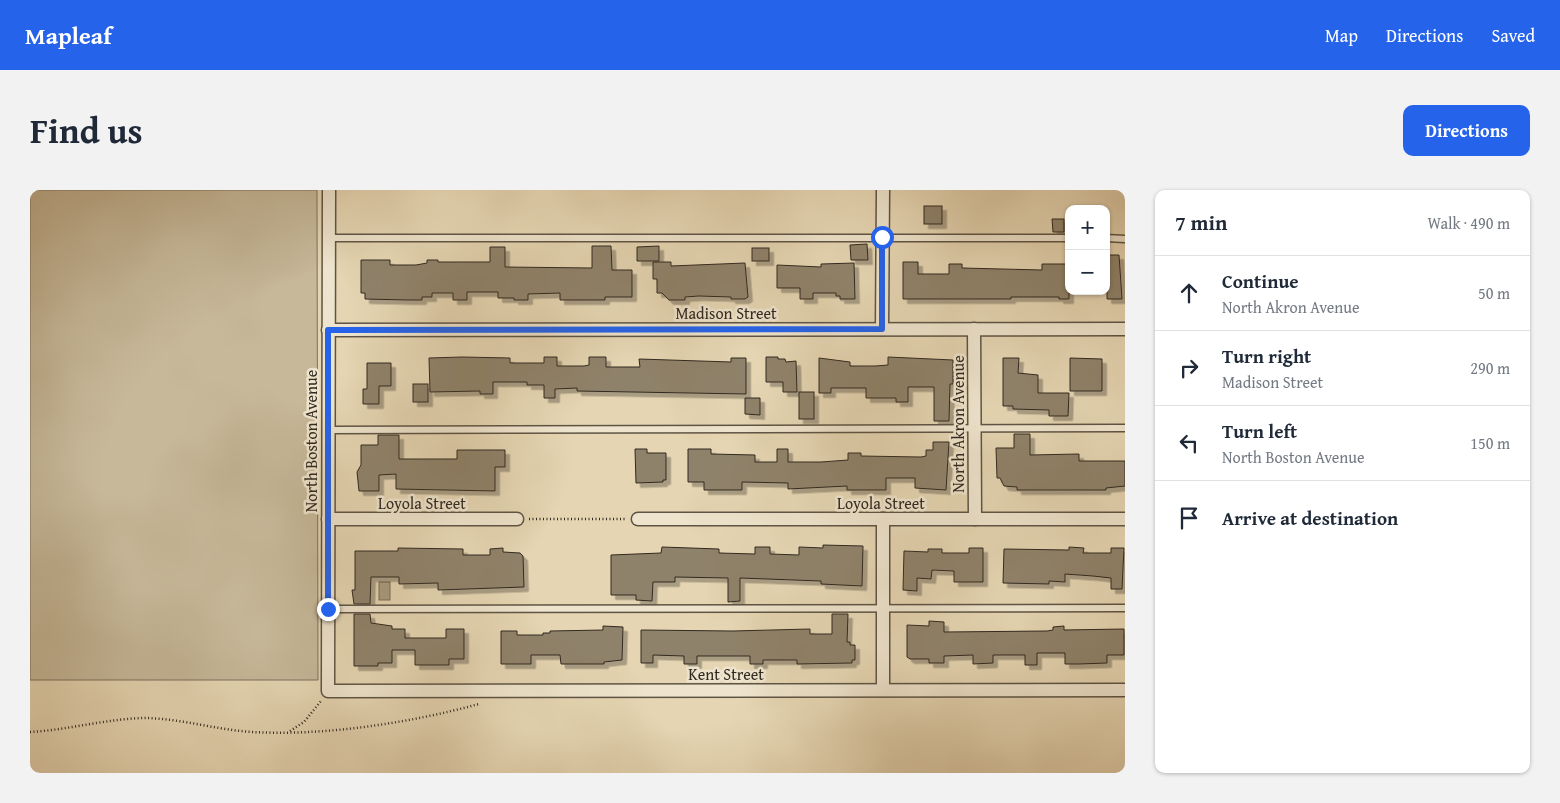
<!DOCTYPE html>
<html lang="en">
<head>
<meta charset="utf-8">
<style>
	:root { --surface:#fff; --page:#f2f2f3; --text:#1f2937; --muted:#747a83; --line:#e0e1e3; --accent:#2563eb }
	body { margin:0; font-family:"Gentium Book Plus",serif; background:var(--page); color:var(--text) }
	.controls { position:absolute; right:15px; top:15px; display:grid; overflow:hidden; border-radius:10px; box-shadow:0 1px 4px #0004 }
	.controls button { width:45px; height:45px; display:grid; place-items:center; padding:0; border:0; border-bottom:1px solid var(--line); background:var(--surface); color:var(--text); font:25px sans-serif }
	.stop { position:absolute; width:15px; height:15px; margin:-11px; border:4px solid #2563eb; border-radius:50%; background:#fff }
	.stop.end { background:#2563eb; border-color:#fff; box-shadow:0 1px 5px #0008 }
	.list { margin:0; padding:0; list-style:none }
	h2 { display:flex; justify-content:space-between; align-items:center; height:65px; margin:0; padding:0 20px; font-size:21px }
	h2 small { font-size:16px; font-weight:400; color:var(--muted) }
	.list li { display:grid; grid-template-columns:32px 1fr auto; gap:15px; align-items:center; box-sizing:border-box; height:75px; padding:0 20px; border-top:1px solid var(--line) }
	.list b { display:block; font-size:19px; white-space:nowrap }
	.list p { margin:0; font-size:16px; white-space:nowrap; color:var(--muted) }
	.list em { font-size:16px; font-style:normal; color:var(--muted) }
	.icon { flex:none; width:28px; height:28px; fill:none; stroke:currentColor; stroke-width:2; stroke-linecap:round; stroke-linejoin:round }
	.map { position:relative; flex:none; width:1095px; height:583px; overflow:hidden; border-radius:10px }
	header { display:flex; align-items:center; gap:30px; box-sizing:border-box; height:70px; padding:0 25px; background:var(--accent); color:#fff }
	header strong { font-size:24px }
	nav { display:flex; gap:28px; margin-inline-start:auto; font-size:18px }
	.intro { display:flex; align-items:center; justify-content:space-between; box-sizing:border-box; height:120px; padding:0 30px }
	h1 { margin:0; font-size:35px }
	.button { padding:12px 22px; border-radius:10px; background:var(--accent); color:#fff; font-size:18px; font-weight:700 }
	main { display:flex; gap:30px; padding:0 30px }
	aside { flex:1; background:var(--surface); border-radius:10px; box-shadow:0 1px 4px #0004 }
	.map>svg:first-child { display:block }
</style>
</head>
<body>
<header>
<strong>Mapleaf</strong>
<nav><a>Map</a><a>Directions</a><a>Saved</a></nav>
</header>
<div class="intro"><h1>Find us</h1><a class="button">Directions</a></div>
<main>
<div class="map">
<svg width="1095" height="583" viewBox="0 0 1095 583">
	<defs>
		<filter id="shadow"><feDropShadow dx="4.5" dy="4.5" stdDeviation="0" flood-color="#0004"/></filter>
	</defs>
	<rect width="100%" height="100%" fill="#e5d5b2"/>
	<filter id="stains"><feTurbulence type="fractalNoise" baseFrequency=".004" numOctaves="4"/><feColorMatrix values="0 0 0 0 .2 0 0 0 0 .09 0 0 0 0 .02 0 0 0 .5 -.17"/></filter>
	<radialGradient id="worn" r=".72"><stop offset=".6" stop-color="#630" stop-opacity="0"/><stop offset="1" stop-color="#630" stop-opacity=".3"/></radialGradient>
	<!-- green -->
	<path fill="#c6b899" stroke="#7c705c" d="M0 0H287L288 490H0Z"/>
	<!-- water -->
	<rect fill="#a89b80" stroke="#786d59" x="349" y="392" width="11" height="18"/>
	<!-- building -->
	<g fill="#8f826b" stroke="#31291f" filter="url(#shadow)">
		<rect x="894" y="16" width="18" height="18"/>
		<path d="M1022 29H1034V42H1023Z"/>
		<path d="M837 54 838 70H821L820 55Z"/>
		<path d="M562 56H581L582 80H602V107H575V110H530V103L498 104V110H484V108H468V102H437V110H423V103H402V107H392V110H377L335 109V103H331V70H360V75H386L397 73V70H408V72H460V57H475V77L562 78Z"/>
		<path d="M629 56V71H607V57Z"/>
		<rect x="722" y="58" width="17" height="13"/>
		<path d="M1077 65H1089L1092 109H1077Z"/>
		<path d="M623 72H641V76L715 73 718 107 715 109H701V107L669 106 655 107V110H639L632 103H627V89H623Z"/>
		<path d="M873 72H888V84H919V74H932V78L1012 80V74H1039V109H1029V107H981V109H873Z"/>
		<path d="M824 73 825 109H810V106H806V103H783V109H770V98H747V75L791 77V74Z"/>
		<path d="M432 167 480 168V173H514V167H527V176H554L559 175V167H576V177H610L609 169 701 172V168H716V204L547 201V198L525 199V208H514V195H497V192H463V204H450V201L400 202 399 168Z"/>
		<path d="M736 167H748V169H755L756 172 766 171 767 202H753V192H736Z"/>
		<path d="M858 167 923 170V194H920L919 231H904V197H878V212H866V208H836V198H801V203H789V168L820 172V176H845L858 175Z"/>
		<path d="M973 168H989L988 183 1008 185V203H1039L1038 226H1019V220L983 219V216H973Z"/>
		<path d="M1040 168 1072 169V201H1040Z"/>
		<path d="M337 173H361V196H349V214H333V199H337Z"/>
		<rect x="383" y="194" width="15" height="18"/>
		<rect x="769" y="202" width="15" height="27"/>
		<path d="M715 208H730V225L715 224Z"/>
		<path d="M984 244H1000V265L1049 264V271H1095V296L1076 298V300H987V297L974 296 970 288H967L966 258H984Z"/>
		<path d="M348 245H369V269H427V260H475V277H465V301L366 299V284L349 285V301H329L327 282 331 275V255H348Z"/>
		<path d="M903 252H919L916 300 885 298V288H856V300H817V296L758 299V293L712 292V300H674V292H658V259H681V264L725 265V272H747V259H758V272H791L818 270V263H831V266L891 267 896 266V260H903Z"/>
		<path d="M605 259H617V263H636V290H633V292L606 293Z"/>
		<path d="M793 355 833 356 832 396 791 394V391L710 388V411L698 412V388L645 387V392H623L622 411 606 410V405H581V365L631 363 632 357 689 359V363L725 364V357H740V364L769 365V357L793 358Z"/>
		<path d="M1039 357 1054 358 1053 363H1081V358H1094L1092 399H1081V388L1063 386 1035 384V392L1019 391V394L973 393 974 359 1039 360Z"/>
		<path d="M368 358 433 359V365H460V359L473 358V362L490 363 493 366 494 397 408 400V393L369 394V387H341L340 414H324L322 400H325V361H368Z"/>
		<path d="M939 358H953V392H924V381L902 380 901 389 887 388V401L873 400 874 361 898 362V359H912V363H939Z"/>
		<path d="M324 424H340L341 433 362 436V439H375V448H416V439H434V469H419V475H385V460H362V473H348V476H324Z"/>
		<path d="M802 424H818L817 452H820V455H825V470H822V473L767 474V470H733V474H720V466H667V474H654V466L623 465V473H611V440L703 441 780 439V444H802Z"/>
		<path d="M899 431 914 432V442L1017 441 1023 440V437L1034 436V440L1094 439V465H1077V473L1049 474H1035V463H1007V475H995V465H963V473L943 474V465L914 466V473H899V469H880L877 467V435L899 436Z"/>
		<path d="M573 436 593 437 592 470 574 472V474H531L530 465H501V474H471V441H487V445H513V443H520V441L573 440Z"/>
	</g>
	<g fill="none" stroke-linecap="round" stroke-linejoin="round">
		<defs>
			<g id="service">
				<path d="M299 48H1039"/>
				<path d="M1076 48 1095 49"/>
				<path d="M298 240 1095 238"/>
				<path d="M298 419 1095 418"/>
			</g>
			<g id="minor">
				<path d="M299 0 298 501 1095 500"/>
				<path d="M852 139 853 0"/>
				<path d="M944 139 945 329"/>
				<path d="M298 140 1095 139"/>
				<path d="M298 329H487"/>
				<path d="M608 329H1095"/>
				<path d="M853 500V329"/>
			</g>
		</defs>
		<!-- service casing -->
		<use href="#service" stroke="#5e5444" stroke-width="9"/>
		<!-- minor casing -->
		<use href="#minor" stroke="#5e5444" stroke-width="15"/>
		<!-- path -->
		<g stroke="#31291f" stroke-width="2.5" stroke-dasharray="1 2.5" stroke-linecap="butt">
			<path d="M499 329H596"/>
			<path d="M260 541 274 532 291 511"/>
			<path d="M0 542C38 540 80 528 117 528 153 529 187 540 223 542 295 546 379 533 449 514"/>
		</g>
		<!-- service -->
		<use href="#service" stroke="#eee4cd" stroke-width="6"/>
		<!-- minor -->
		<use href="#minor" stroke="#eee4cd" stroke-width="12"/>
	</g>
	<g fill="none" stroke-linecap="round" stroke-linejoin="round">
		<!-- route -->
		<path stroke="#2563eb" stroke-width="6" d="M298 419V140L852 139V47"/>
	</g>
	<g text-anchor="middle" stroke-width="5" stroke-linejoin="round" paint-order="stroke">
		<!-- street labels -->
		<g font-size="16" fill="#31291f" stroke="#eee4cd">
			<text x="696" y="129">Madison Street</text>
			<text transform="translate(928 234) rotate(-90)" y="6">North Akron Avenue</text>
			<text transform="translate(281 251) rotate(-90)" y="6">North Boston Avenue</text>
			<text x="392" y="319">Loyola Street</text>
			<text x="851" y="319">Loyola Street</text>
			<text x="696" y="490">Kent Street</text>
		</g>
	</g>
	<rect width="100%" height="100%" filter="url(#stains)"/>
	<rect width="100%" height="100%" fill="url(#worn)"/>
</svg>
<div class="controls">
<button>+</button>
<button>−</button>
</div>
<div class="stop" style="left:852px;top:47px"></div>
<div class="stop end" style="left:298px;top:419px"></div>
</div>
<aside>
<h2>7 min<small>Walk · 490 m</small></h2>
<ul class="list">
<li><svg class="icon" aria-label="ahead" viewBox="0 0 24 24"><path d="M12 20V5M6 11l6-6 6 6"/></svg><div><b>Continue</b><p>North Akron Avenue</p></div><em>50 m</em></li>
<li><svg class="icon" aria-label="right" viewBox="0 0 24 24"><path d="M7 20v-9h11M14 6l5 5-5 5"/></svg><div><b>Turn right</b><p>Madison Street</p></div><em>290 m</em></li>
<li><svg class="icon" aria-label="left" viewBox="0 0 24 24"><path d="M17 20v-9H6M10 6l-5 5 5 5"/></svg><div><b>Turn left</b><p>North Boston Avenue</p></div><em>150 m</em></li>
<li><svg class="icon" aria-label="arrive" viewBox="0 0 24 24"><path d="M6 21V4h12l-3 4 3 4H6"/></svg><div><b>Arrive at destination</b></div></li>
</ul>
</aside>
</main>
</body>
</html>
